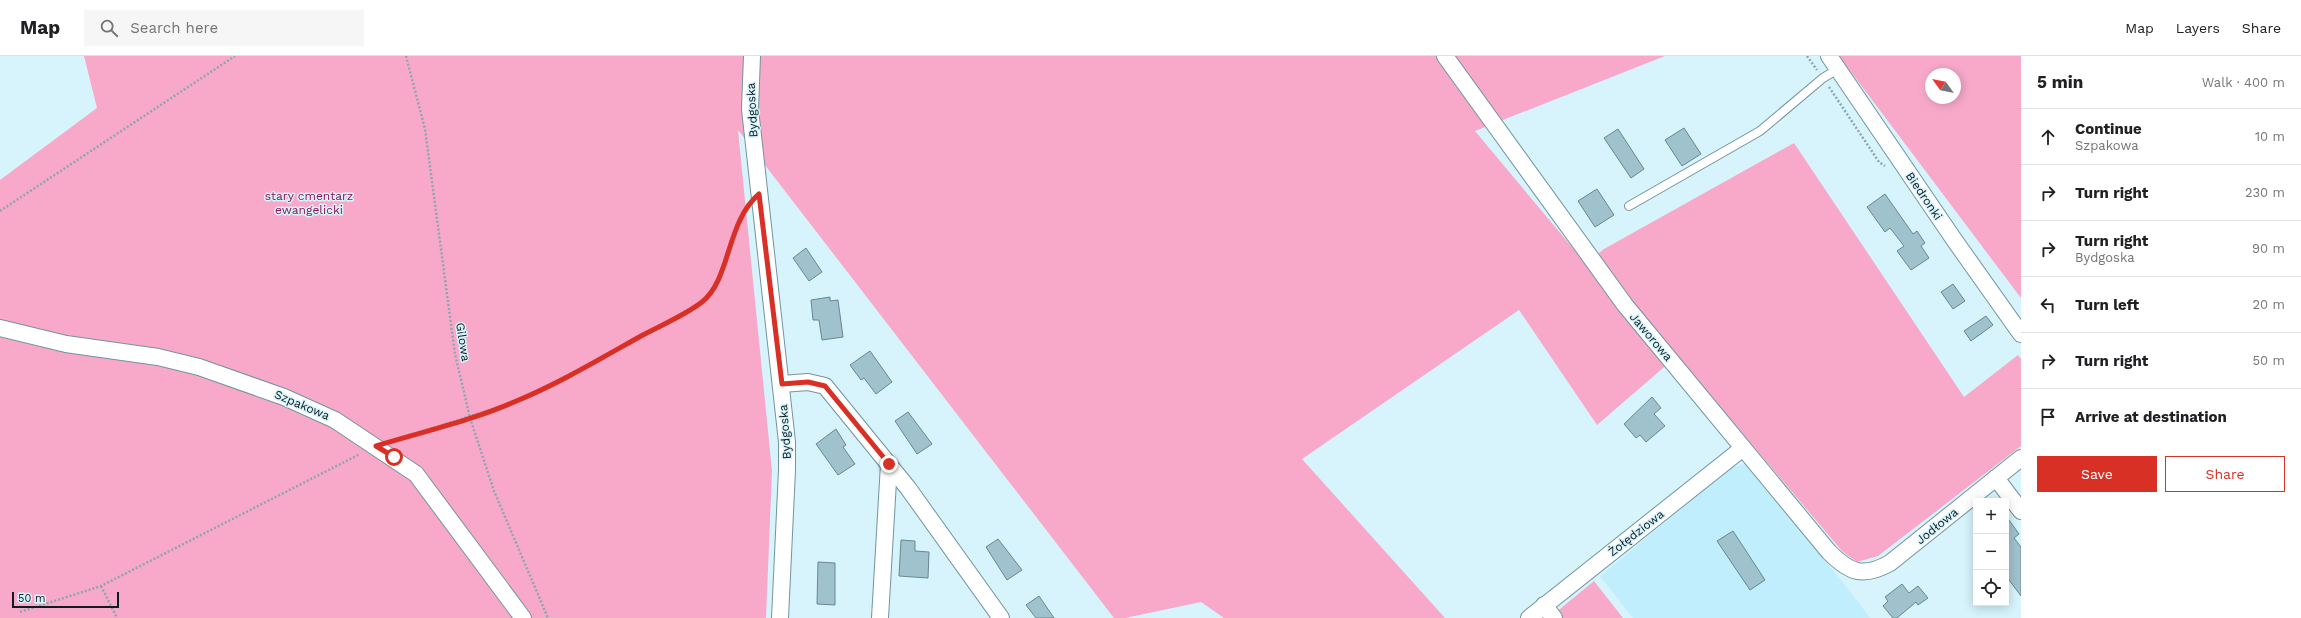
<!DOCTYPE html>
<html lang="en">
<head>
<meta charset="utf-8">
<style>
	:root { --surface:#fff; --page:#f6f6f6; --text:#202124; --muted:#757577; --line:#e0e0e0; --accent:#d93025 }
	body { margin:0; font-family:"Work Sans",sans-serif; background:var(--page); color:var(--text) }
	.controls { position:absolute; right:12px; bottom:12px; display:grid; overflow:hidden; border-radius:0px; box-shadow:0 2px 10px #0003 }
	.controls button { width:36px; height:36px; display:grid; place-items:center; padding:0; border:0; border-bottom:1px solid var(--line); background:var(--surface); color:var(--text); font:20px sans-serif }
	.compass { position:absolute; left:1925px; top:12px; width:36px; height:36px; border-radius:50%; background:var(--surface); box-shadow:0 2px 10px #0003; rotate:303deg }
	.scale { position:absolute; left:12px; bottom:10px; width:107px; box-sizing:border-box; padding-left:4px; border:2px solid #0e1b1f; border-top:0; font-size:11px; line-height:14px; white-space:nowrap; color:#0e1b1f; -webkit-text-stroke:3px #d7f3fc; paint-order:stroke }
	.stop { position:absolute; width:12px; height:12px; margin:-9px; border:3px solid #d93025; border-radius:50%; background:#fff }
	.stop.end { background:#d93025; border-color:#fff; box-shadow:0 1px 4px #0008 }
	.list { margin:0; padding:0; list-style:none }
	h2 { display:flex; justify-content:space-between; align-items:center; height:52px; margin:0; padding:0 16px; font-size:17px }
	h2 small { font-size:13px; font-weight:400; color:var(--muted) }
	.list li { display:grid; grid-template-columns:26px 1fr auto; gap:12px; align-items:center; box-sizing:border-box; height:56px; padding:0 16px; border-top:1px solid var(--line) }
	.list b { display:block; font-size:15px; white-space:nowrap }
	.list p { margin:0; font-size:13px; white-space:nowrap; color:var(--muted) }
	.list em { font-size:13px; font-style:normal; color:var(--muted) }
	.actions { display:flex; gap:8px; padding:12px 16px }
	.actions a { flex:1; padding:9px 0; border:1px solid var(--accent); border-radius:0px; text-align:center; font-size:14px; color:var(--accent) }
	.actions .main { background:var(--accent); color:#fff }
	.icon { flex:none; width:22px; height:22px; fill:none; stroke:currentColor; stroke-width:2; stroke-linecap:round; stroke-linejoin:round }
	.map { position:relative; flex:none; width:2021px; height:562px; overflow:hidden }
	header { display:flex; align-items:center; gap:24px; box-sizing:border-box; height:56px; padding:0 20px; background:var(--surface); border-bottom:1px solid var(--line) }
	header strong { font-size:19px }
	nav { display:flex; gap:22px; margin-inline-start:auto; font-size:14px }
	.search { width:280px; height:36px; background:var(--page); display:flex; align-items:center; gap:10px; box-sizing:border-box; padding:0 14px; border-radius:0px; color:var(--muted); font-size:15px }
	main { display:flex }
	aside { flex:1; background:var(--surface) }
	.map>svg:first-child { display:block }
</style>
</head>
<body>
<header>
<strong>Map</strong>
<div class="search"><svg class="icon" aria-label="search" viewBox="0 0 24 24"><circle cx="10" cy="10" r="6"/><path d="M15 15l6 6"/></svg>Search here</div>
<nav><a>Map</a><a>Layers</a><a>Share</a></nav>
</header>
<main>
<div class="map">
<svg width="2021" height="562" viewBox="0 0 2021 562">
	<rect width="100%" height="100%" fill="#d7f3fc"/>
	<!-- built -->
	<path fill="#c1eefc" d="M1745 408 1849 534 1870 562H1633L1600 520 1731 412Z"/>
	<!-- green -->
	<g fill="#f8a9ca" fill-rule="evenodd">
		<path d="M84 0H1665L1475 75 1586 208 1604 193 1794 87 1964 341 2018 299 2021 303V390L1878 500 1857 506 1842 495 1677 300 1597 369 1519 254 1302 403 1445 562H1224L1201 546 1125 562H1114L738 74 772 415 766 562H0V124L97 52Z"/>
		<path d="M1839 0H2021V242ZM1931 18H1955V42H1931Z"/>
		<path d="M1594 525 1623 562H1549Z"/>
	</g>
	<!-- building -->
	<g fill="#a0c2cd" stroke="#678892">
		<path d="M1684 72 1701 98 1682 110 1665 84Z"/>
		<path d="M1618 73 1644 113 1631 122 1604 82Z"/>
		<path d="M1597 133 1614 159 1595 171 1578 145Z"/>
		<path d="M1885 138 1913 178 1917 175 1925 187 1921 190 1929 202 1911 214 1897 195 1904 190 1890 172 1885 176 1867 151Z"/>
		<path d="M806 192 822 216 809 225 793 202Z"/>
		<path d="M1953 228 1965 245 1953 253 1941 236Z"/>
		<path d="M830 241V245L838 244 843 281 822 284 819 264H813L811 244Z"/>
		<path d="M1986 260 1993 269 1971 285 1964 275Z"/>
		<path d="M870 295 892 326 876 338 864 322 861 324 850 309Z"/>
		<path d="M1652 341 1661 352 1654 358 1665 370 1646 386 1640 379 1636 382 1624 368Z"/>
		<path d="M908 356 932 388 917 398 895 365Z"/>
		<path d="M836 373 846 389 843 391 855 408 838 419 816 388Z"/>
		<path d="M2006 460 2019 478 2014 482 2021 491V540L2006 520Z"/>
		<path d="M1733 475 1765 524 1750 534 1717 485Z"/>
		<path d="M998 483 1022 514 1007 524 986 491Z"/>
		<path d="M901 484 915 485V495L929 496 928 522 899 520Z"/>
		<path d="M818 506 835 507V549L817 548Z"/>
		<path d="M1902 528 1909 537 1918 530 1928 542 1918 549 1916 546 1897 562H1893L1883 550 1888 545 1885 541Z"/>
		<path d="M1039 540 1054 562H1036L1026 549Z"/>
	</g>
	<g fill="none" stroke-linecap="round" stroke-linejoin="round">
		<defs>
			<path id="lane" d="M1629 150 1760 75 1823 22 1838 13"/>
			<g id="street">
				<path d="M752 0 750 53 787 386V414L780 562"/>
				<path d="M1445 0 1625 249 1829 496C1850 517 1863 522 1890 507L2021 402"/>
				<path d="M1829 0 1955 185 2021 278"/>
				<path d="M0 272 66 288 158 301 199 311 284 341 335 364 416 418 523 562"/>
				<path d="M782 328 808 326 825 330 908 432 1001 562"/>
				<path d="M1996 422 2021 455"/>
				<path d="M1544 549 1554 562"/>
				<path d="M880 562 889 408"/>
				<path d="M1529 562 1743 392"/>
			</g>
		</defs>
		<!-- lane casing -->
		<use href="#lane" stroke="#72949e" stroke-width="10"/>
		<!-- street casing -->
		<use href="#street" stroke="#72949e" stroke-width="18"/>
		<!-- path -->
		<g stroke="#8fa5ad" stroke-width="2.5" stroke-dasharray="2 2" stroke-linecap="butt">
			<path d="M406 0 425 73 455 298 470 362 494 435 548 562"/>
			<path d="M1807 0 1817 14"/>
			<path d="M1829 31 1879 106 1885 110"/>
			<path d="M0 155 235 0"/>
			<path d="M392 385 515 346 610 298 702 246 717 227 731 185 746 151"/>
			<path d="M101 530 117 562"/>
			<path d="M20 556 101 530 360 398"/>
		</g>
		<!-- lane -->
		<use href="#lane" stroke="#fff" stroke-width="8"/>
		<!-- street -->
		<use href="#street" stroke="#fff" stroke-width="16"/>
	</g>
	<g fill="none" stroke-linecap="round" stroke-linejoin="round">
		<!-- route -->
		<path stroke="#d93025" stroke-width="5" d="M394 401 376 390C422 376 470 365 514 346 558 328 600 303 641 280 661 269 684 260 702 246 731 223 726 166 759 138L782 328 808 326 825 330 889 408"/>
	</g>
	<g text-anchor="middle" stroke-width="3" stroke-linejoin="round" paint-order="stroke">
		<!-- street labels -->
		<g font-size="12" fill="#0e1b1f" stroke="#d7f3fc">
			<text transform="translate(752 54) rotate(-93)" y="4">Bydgoska</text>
			<text transform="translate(1924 140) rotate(56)" y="4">Biedronki</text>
			<text transform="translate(1651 281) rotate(50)" y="4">Jaworowa</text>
			<text transform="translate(463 286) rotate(81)" y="4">Gilowa</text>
			<text transform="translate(302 349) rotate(23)" y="4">Szpakowa</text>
			<text transform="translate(785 376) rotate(-94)" y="4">Bydgoska</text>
			<text transform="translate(1937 470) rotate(-39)" y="4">Jodłowa</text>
			<text transform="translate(1636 477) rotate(-38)" y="4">Żołędziowa</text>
		</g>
		<!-- park labels -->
		<g font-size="12" fill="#8a1656" stroke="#d7f3fc">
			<text x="309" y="144">stary cmentarz<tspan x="309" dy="14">ewangelicki</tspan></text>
		</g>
	</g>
</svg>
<div class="controls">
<button>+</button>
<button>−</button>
<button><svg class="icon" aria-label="locate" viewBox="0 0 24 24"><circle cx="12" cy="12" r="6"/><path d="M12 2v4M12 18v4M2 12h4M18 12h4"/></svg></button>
</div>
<svg class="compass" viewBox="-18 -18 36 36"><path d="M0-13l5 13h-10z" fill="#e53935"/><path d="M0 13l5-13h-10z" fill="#757577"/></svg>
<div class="scale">50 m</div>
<div class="stop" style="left:394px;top:401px"></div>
<div class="stop end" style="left:889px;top:408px"></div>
</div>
<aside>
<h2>5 min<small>Walk · 400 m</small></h2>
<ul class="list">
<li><svg class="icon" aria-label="ahead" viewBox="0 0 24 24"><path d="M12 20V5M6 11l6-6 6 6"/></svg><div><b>Continue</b><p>Szpakowa</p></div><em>10 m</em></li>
<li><svg class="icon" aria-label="right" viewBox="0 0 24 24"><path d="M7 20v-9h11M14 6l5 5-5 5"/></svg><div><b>Turn right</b></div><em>230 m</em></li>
<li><svg class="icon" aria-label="right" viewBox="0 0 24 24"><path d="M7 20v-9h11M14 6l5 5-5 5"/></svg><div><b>Turn right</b><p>Bydgoska</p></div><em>90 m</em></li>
<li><svg class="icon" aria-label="left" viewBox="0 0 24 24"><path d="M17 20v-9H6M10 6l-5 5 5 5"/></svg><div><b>Turn left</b></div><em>20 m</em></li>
<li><svg class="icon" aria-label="right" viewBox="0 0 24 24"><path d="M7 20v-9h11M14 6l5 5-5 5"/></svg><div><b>Turn right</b></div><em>50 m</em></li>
<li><svg class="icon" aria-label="arrive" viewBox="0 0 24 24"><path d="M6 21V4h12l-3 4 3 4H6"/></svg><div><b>Arrive at destination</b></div></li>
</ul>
<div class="actions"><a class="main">Save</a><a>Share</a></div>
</aside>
</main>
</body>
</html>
